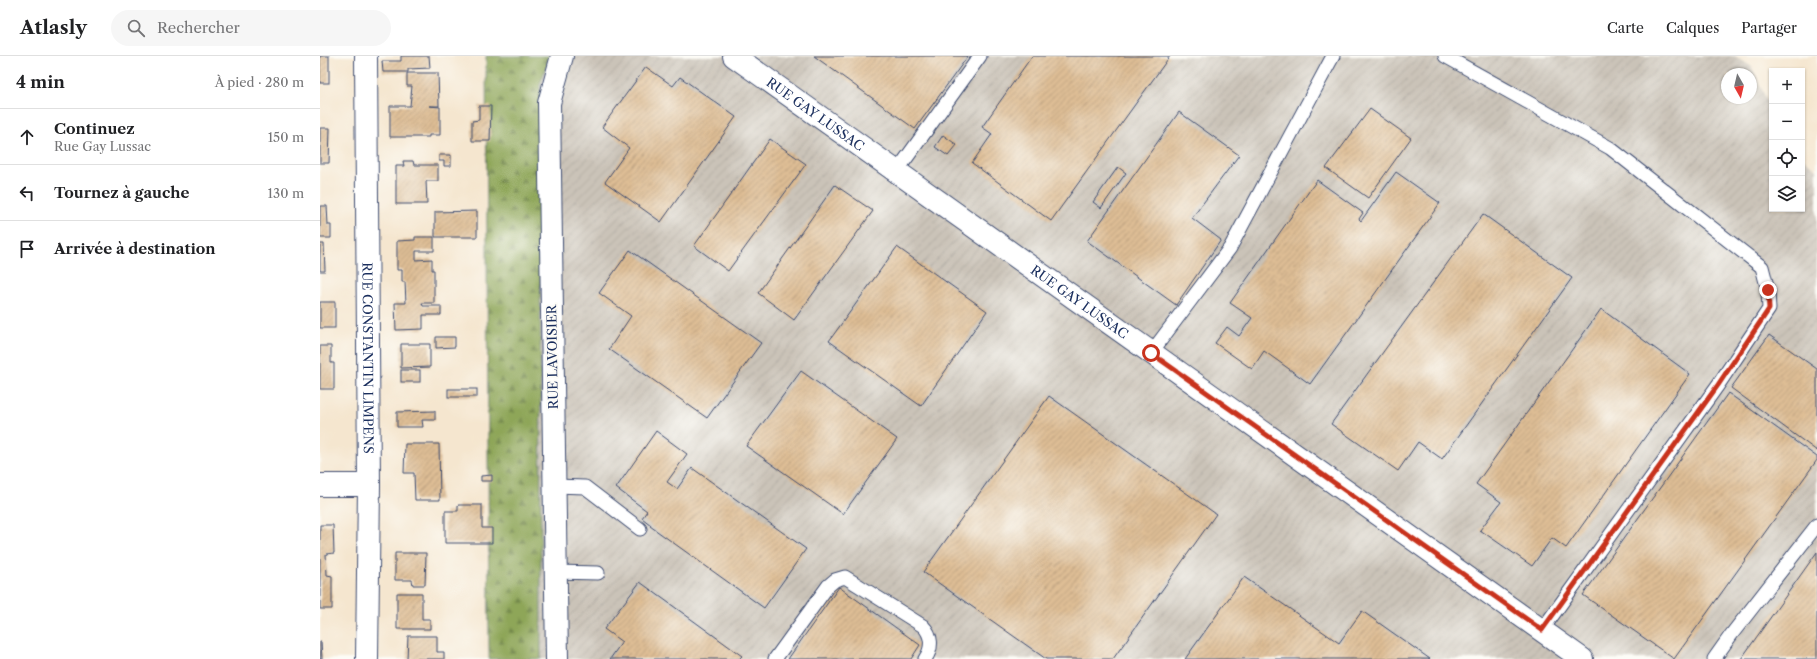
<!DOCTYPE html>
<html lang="fr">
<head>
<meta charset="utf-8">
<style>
	:root { --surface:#fff; --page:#f6f6f6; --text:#202124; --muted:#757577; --line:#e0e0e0 }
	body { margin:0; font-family:"Libre Caslon Text",serif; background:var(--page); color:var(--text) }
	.controls { position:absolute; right:12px; top:12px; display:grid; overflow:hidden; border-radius:0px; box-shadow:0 1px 3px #0004 }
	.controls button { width:36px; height:36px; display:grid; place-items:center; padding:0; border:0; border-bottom:1px solid var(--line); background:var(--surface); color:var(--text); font:20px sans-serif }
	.compass { position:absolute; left:1401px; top:12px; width:36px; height:36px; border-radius:50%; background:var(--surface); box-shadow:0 1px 3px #0004; rotate:172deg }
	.stop { position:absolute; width:12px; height:12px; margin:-9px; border:3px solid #c8321e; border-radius:50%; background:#fff }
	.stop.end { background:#c8321e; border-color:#fff; box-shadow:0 1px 4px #0008 }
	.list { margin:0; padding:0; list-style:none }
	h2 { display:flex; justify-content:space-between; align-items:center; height:52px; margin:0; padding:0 16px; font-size:17px }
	h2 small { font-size:13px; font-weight:400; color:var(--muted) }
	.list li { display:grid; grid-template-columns:26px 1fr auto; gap:12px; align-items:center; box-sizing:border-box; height:56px; padding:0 16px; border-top:1px solid var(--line) }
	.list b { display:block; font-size:15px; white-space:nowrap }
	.list p { margin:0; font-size:13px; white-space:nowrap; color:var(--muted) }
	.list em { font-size:13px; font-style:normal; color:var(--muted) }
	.icon { flex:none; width:22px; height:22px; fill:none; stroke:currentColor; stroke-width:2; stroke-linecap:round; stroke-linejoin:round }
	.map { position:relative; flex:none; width:1497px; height:603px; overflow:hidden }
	header { display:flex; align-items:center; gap:24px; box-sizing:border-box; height:56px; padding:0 20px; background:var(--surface); border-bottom:1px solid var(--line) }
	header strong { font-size:19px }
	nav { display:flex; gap:22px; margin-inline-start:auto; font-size:14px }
	.search { width:280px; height:36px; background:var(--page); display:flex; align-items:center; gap:10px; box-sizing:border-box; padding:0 14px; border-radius:22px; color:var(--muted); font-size:15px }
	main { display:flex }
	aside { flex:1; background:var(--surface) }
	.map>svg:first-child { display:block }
</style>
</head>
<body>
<header>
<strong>Atlasly</strong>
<div class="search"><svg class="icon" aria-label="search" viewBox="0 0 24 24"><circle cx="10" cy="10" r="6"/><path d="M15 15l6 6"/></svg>Rechercher</div>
<nav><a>Carte</a><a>Calques</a><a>Partager</a></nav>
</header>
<main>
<aside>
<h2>4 min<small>À pied · 280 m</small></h2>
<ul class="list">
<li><svg class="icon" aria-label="ahead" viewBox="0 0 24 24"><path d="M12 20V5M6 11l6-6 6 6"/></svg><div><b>Continuez</b><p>Rue Gay Lussac</p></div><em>150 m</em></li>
<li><svg class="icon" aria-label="left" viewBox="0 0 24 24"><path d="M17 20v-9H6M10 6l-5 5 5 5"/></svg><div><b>Tournez à gauche</b></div><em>130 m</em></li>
<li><svg class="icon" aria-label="arrive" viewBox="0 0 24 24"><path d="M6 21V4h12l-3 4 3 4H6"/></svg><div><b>Arrivée à destination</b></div></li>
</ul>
</aside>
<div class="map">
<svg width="1497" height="603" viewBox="0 0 1497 603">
	<defs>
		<pattern id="industrial-furrows" width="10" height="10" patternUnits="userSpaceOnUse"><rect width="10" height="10" fill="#cac3b8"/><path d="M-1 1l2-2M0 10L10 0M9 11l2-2" fill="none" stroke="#ada8a1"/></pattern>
		<pattern id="forest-firs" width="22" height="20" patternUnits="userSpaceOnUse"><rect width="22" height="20" fill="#8ea658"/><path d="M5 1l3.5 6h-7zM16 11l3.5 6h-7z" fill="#73884c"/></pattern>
		<pattern id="building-hatch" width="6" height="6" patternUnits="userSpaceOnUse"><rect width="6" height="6" fill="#debd94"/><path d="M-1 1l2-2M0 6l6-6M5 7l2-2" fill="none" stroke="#b39a7c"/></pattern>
	</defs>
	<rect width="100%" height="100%" fill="#fdfcf7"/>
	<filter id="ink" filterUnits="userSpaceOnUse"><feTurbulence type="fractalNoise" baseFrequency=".025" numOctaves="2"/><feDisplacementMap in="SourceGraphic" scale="8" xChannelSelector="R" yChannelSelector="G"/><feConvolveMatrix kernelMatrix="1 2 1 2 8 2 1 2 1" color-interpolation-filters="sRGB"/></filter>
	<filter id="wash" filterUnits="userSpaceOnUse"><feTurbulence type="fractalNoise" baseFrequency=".012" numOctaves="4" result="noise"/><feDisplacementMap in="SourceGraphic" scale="16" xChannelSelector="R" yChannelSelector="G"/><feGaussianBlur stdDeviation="0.9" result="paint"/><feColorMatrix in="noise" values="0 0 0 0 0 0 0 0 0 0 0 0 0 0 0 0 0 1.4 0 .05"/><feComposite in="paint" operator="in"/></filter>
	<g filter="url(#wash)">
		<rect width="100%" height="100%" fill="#f5e6cf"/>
		<!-- industrial -->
		<path fill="url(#industrial-furrows)" fill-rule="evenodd" d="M230 0H1415L1432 11 1452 56V153H1482V102L1497 113V603H221L220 29ZM1407 18H1431V42H1407Z"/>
		<!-- forest -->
		<path fill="url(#forest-firs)" stroke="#546a5b" d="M166 0H230L220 29 221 603H169Z"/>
		<g id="blocks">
			<!-- building -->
			<g fill="url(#building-hatch)">
				<rect x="0" y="0" width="9" height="27"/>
				<path d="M81 0H109L110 12 88 13V16H63L62 5H81Z"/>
				<path d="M494 0H648L595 73Z"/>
				<path d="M712 0H850L731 165 652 107 672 78 662 71Z"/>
				<path d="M326 11 353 30 360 21 416 61 341 166 285 126 309 92 282 71Z"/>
				<path d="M87 17H118L119 50H109L120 51V79H109V81H70V50H90L92 30H87Z"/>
				<path d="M159 50H171L170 85H152V65L159 64Z"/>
				<path d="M1050 53 1091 82 1048 142 1006 112Z"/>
				<path d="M859 56 919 99 872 162 901 184 856 249 767 185Z"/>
				<path d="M0 72H10L9 107H0Z"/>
				<path d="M623 79 637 89 628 100 615 91Z"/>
				<path d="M450 83 486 108 408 215 374 190Z"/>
				<path d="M119 99H131V110H124V105H119Z"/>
				<path d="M83 105H93L94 109H118V125H106L107 148H76V110H84Z"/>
				<path d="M798 111 806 117 781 152 773 146Z"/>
				<path d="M1076 116 1120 147 990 328 944 295 932 313 895 287 907 271 919 280 932 262 910 247 997 124 1043 157 1039 163 1041 165Z"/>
				<path d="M515 129 553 155 474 264 438 237Z"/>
				<path d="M0 150H7L8 169H11V182H0Z"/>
				<path d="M157 155V181H115V156Z"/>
				<path d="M1163 158 1252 222 1122 403 1098 386 1078 415 1011 368Z"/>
				<path d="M95 181H114V195H96V204L112 203V214H114V247H102L103 250H121V259H103V273L76 274 75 247H86L85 226H82V214H77V185L95 184Z"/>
				<path d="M0 188H4L5 215H0Z"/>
				<path d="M577 191 667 255 601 350 509 285Z"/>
				<path d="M310 194 441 287 387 362 289 293 311 260 279 237Z"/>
				<rect x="0" y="246" width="15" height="26"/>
				<path d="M1281 253 1370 318 1246 492 1232 482 1212 510 1160 474 1181 446 1156 428Z"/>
				<path d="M1449 279 1497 313V395L1411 332Z"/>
				<path d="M116 281H135V291L116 292Z"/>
				<path d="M81 288H110V311L81 312Z"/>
				<path d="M0 290H11V307H14V333H0Z"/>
				<rect x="81" y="314" width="19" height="12"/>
				<path d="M481 315 577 383 523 458 426 390Z"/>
				<rect x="128" y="333" width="29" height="8"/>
				<path d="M1408 337 1497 401V404L1354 603 1263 539Z"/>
				<path d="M729 340 896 458 793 603H726L603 516Z"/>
				<path d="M115 355V364H102L103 371H77V356Z"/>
				<path d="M336 375 367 398 347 426 357 433 372 412 486 493 444 552 330 470 331 469 322 462 327 455 296 432Z"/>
				<path d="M85 388H119L120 444H95L94 417H84Z"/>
				<path d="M172 419V425H161V420Z"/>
				<path d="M138 449H162V472H172V487H125V455H138Z"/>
				<path d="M0 469H13L14 497 6 498 7 519 12 520V553H0Z"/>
				<path d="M1497 496V603H1421Z"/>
				<path d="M75 497H106L105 529H93L92 524H75Z"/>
				<path d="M924 521 1019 587 1042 555 1110 603H865Z"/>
				<path d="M320 526 422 600 419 603H290L302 586 284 573Z"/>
				<path d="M519 531 600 589 591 603H468Z"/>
				<path d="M77 537H102V563H110V573H77Z"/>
				<path d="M88 580H117V596H124V603H87Z"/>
				<path d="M0 586H1L2 603H0Z"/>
			</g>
		</g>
	</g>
	<g filter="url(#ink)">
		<use href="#blocks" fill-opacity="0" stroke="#3c4a6f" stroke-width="1"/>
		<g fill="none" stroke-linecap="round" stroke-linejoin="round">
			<defs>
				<g id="service">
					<path d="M1125 0 1290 92 1442 211 1448 234 1449 253 1398 329 1222 574"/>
					<path d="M577 115 660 0"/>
					<path d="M831 297 910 192 1013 0"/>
					<path d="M234 430 265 431 320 473"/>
					<path d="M235 516 278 517"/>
					<path d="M455 603 508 530 515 524 525 521 603 570C612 579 613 592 605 603"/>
					<path d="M1394 603 1411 579 1497 469"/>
				</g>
				<g id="minor">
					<path id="s1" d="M46 0 49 429 47 603"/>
					<path id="s2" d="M414 0 1262 603"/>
					<path d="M0 429H49"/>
					<path d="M237 603 229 47 242 0"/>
				</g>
			</defs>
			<!-- service casing -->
			<use href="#service" stroke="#3c4a6f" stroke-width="15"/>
			<!-- minor casing -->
			<use href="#minor" stroke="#3c4a6f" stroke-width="24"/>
			<!-- service -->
			<use href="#service" stroke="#fff" stroke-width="13"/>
			<!-- minor -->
			<use href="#minor" stroke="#fff" stroke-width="22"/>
		</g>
	</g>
	<g fill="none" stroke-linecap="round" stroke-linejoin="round" filter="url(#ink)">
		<!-- route -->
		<path stroke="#c8321e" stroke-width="5" d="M831 297 1222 574 1398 329 1449 253 1448 234"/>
	</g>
	<g text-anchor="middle" stroke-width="4" stroke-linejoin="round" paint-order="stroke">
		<!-- street labels -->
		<g font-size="13" fill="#1b2f5e" stroke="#fdfcf7">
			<text dy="5" stroke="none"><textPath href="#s2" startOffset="100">RUE GAY LUSSAC</textPath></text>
			<text dy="5" stroke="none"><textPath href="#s2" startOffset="424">RUE GAY LUSSAC</textPath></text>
			<text transform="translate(232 301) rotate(-91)" y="5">RUE LAVOISIER</text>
			<text dy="5" stroke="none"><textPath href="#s1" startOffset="302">RUE CONSTANTIN LIMPENS</textPath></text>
		</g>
	</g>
</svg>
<div class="controls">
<button>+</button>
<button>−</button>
<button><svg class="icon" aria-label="locate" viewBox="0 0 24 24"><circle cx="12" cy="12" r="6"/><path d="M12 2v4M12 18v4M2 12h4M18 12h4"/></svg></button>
<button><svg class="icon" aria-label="layers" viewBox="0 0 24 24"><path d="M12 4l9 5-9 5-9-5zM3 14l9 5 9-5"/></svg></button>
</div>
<svg class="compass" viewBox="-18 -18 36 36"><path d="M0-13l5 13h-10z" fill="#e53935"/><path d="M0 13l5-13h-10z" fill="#757577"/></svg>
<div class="stop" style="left:831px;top:297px"></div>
<div class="stop end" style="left:1448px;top:234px"></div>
</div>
</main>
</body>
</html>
